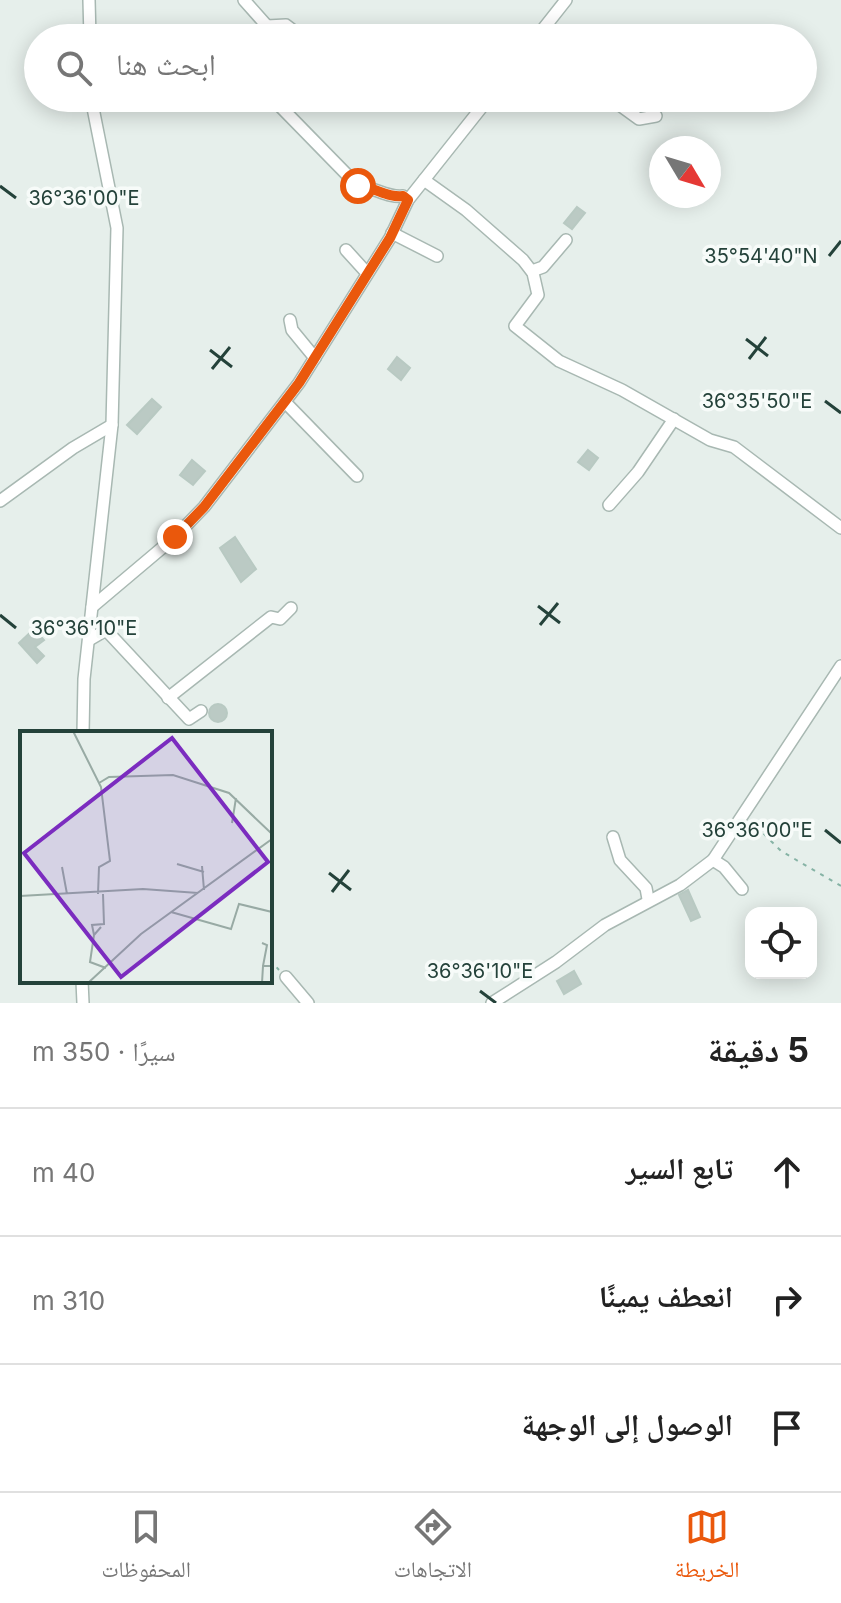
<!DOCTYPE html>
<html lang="ar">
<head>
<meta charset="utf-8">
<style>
	:root { --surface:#fff; --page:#f2f2f2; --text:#222; --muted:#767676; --line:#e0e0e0; --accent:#ea580c }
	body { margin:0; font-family:Inter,"Noto Naskh Arabic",sans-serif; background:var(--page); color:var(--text); direction:rtl }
	.controls { position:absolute; right:24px; bottom:24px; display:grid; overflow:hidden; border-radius:16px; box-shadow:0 4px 20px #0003 }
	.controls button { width:72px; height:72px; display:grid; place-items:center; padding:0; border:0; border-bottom:2px solid var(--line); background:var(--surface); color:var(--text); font:40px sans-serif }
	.compass { position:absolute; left:649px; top:136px; width:72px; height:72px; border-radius:50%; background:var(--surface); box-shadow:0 4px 20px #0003; rotate:128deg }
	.stop { position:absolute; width:24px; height:24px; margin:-18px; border:6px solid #ea580c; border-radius:50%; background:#fff }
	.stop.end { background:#ea580c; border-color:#fff; box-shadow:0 2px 8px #0008 }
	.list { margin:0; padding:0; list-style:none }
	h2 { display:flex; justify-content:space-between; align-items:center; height:104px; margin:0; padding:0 32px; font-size:34px }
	h2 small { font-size:26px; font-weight:400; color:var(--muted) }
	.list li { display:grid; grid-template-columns:52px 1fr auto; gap:24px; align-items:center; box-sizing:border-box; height:128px; padding:0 32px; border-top:2px solid var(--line) }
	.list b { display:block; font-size:30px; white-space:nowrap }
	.list em { font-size:26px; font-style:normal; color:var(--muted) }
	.icon { flex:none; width:44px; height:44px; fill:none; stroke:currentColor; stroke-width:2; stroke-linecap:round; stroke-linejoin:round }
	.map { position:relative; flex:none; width:841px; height:1003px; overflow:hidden; direction:ltr }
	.search { position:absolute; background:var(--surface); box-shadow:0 4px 20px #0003; left:24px; right:24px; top:24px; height:88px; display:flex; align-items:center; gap:20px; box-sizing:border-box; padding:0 28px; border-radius:44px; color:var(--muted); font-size:30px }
	.sheet { height:488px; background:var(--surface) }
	nav { display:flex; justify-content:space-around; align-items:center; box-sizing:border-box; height:112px; border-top:2px solid var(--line); background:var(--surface); font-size:22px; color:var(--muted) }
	nav a { display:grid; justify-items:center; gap:4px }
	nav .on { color:var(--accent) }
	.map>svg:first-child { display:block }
</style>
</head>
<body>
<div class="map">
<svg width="841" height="1003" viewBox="0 0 841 1003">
	<rect width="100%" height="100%" fill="#e6efeb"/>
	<!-- building -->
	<g fill="#bbcac4" stroke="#b8c9c2" stroke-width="2">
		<path d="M577 207 585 213 572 229 564 223Z"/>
		<path d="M397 357 410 368 401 380 388 369Z"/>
		<path d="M152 399 161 407 137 434 127 425Z"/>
		<path d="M588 450 598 458 589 470 578 462Z"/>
		<path d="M192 460 205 471 193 485 180 475Z"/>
		<path d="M235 537 256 569 241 582 220 548Z"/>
		<path d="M34 629 44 640 35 647 44 656 37 663 19 643Z"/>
		<circle cx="218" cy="713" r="9"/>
		<path d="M688 890 700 917 691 921 679 895Z"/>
		<path d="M574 971 581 984 564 994 557 981Z"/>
	</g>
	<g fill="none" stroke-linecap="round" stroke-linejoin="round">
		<defs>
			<g id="minor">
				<path d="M89 0 90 38"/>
				<path d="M244 0 267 26 265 38"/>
				<path d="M267 26 286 25 303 38"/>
				<path d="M536 38 566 0"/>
				<path d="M272 98 358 186C375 187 387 198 403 196L408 200"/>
				<path d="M610 98 639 119 656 116"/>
				<path d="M424 180 466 210 523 260 533 273 538 295 515 326 559 361 622 390 710 440 734 447 841 528"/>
				<path d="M392 233 437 256"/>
				<path d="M346 250 366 272"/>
				<path d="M532 271 543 267 566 240"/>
				<path d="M290 320 292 330 315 358"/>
				<path d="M285 402 357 476"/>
				<path d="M0 501 73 448 112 425"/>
				<path d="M609 505 638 472 674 419"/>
				<path d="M92 607 175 537 204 507 299 383 390 238 408 200 489 98"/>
				<path d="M89 640 106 630 189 719 201 711"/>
				<path d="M168 698 271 617 280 619 291 608"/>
				<path d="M83 733 84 679 112 425 117 228 91 98"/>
				<path d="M613 837 620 860 646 888 648 899"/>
				<path d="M713 860 724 867 742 889"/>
				<path d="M286 977 308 1003"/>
				<path d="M82 981 83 1003"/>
				<path d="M492 1003 556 962 605 925 680 885 713 860 841 666"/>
			</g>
		</defs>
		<!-- minor casing -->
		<use href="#minor" stroke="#a8b8b2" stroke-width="14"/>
		<!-- path -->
		<g stroke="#86b3a5" stroke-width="2" stroke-dasharray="4 6" stroke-linecap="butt">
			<path d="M748 823H753L781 851 841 886"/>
			<path d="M270 960 279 970"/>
		</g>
		<!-- minor -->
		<use href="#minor" stroke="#fff" stroke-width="11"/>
	</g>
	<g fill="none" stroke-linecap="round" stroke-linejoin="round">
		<!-- route -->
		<path stroke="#ea580c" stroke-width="10" d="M175 537 204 507 299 383 390 238 408 200 403 196C387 198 375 187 358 186"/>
	</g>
	<!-- ticks -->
	<path fill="none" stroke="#24423a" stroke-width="3" d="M0 186 16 198M829 256 841 241M746 339 768 356M210 350 232 367M749 359 766 337M212 369 230 347M825 401 841 413M538 606 560 623M0 615 16 628M540 625 558 603M825 830 841 843M329 873 351 890M332 892 349 870M480 991 496 1003"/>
	<!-- overview -->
	<g transform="translate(20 731)">
		<rect width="252" height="252" fill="#e6efeb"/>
		<path fill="none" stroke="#98aaa4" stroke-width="2" d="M53 0 81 56 90 130 79 136 78 163M79 52 89 46 153 44 209 62 252 103M212 92 216 67M157 133 184 141M182 135 184 159M42 136 47 163M0 165 123 158 178 162M151 181 211 198 219 173 252 181M81 196 74 204 70 231 86 237M74 204 72 194 84 193 83 163M242 212 247 214 243 235M68 252 121 203 252 108M242 252 243 235H252"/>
		<path fill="#7b2cbf" fill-opacity="0.15" stroke="#7b2cbf" stroke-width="4" d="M152 7 248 131 101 246 4 122Z"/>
		<rect width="252" height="252" fill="none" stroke="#24423a" stroke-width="4"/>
	</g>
	<g font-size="20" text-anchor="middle" fill="#24423a" stroke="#f7fbf9" stroke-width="7" stroke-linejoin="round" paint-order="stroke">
		<text x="84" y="205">36°36'00"E</text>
		<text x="761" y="263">35°54'40"N</text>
		<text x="757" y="408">36°35'50"E</text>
		<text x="84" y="635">36°36'10"E</text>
		<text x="757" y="837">36°36'00"E</text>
		<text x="480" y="978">36°36'10"E</text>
	</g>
</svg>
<div class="controls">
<button><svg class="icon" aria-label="locate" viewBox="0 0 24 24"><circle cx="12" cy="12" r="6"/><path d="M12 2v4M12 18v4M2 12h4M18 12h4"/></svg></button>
</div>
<svg class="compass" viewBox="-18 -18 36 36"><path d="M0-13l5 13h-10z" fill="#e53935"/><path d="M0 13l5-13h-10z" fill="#767676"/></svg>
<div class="stop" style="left:358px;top:186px"></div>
<div class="stop end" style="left:175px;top:537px"></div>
<div class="search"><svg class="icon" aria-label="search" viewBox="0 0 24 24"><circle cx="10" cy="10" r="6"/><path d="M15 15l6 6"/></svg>ابحث هنا</div>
</div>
<section class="sheet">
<h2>5 دقيقة<small>سيرًا · 350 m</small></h2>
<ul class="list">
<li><svg class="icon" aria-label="ahead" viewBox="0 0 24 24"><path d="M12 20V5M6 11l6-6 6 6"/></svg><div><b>تابع السير</b></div><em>40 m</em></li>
<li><svg class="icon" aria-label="right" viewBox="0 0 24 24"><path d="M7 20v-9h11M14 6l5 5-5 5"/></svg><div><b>انعطف يمينًا</b></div><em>310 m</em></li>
<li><svg class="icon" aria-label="arrive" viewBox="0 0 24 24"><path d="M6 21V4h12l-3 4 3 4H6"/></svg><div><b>الوصول إلى الوجهة</b></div></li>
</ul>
</section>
<nav>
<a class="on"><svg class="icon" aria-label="map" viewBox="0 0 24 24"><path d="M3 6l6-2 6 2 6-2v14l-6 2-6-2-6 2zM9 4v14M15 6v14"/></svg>الخريطة</a>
<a><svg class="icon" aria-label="directions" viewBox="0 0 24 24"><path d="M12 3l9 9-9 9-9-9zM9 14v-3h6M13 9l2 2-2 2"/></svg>الاتجاهات</a>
<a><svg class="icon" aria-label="saved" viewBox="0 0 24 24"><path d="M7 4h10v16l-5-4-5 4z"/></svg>المحفوظات</a>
</nav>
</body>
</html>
